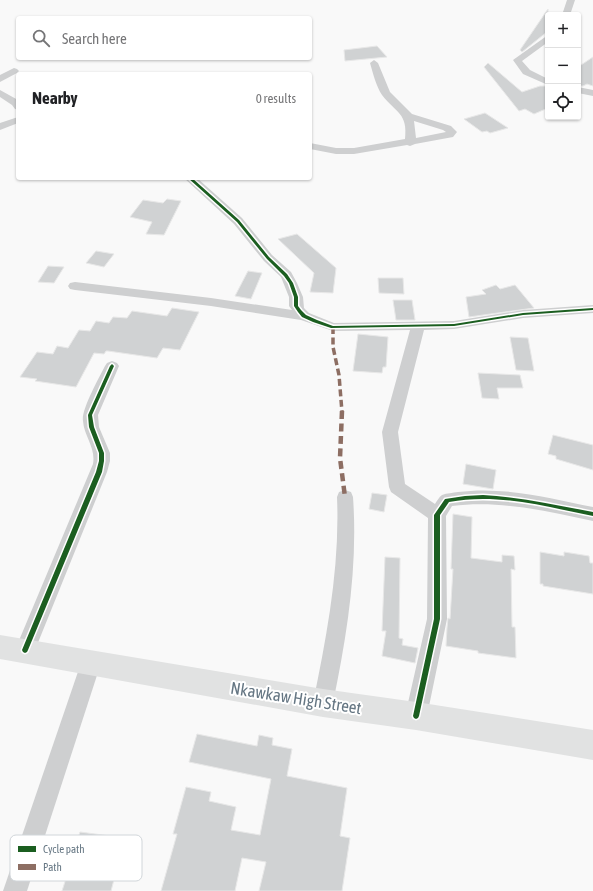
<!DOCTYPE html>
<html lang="en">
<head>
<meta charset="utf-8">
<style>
	:root { --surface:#fff; --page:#f2f2f2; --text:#202124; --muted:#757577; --line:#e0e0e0 }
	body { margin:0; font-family:"Asap Condensed",sans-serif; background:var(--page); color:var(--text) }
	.controls { position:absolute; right:12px; top:12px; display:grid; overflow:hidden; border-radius:4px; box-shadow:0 1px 3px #0004 }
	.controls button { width:36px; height:36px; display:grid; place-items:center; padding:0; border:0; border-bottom:1px solid var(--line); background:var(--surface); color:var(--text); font:20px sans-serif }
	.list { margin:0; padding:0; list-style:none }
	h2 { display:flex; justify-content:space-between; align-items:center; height:52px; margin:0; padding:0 16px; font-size:17px }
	h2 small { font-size:13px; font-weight:400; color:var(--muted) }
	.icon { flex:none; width:22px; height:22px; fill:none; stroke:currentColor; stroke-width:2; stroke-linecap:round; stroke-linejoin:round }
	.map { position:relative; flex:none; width:593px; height:891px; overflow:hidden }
	.search { position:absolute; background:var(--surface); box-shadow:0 1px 3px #0004; left:16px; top:16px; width:296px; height:44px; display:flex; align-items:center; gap:10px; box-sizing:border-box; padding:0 14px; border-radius:4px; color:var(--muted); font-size:15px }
	.panel { position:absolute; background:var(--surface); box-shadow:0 1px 3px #0004; left:16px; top:72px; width:296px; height:108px; border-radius:4px }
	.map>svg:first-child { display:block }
</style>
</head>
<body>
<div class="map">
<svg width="593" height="891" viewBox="0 0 593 891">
	<rect width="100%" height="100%" fill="#f9f9f9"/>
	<!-- building -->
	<g fill="#d0d2d3" stroke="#e8e8e8">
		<path d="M548 9V31L522 52 520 50Z"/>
		<path d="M377 46 387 57 345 61 344 50Z"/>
		<path d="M593 57V86L587 84 583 86H578V67Z"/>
		<path d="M488 63 522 92 540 86H548V108L534 114 525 109 519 111 484 67Z"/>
		<path d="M485 113 508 128 490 133 487 131 482 132 464 119Z"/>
		<path d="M167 199 181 201 164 235 146 234 152 222 130 217 143 200 163 203Z"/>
		<path d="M297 234 336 268 333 293 310 292 314 273 278 239Z"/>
		<path d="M96 251 114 254 104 267 86 263Z"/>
		<path d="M48 266 64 267 54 283 38 282Z"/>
		<path d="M248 271 262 273 251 299 235 296Z"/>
		<path d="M378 278H403L404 294 379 293Z"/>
		<path d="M496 285 500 289 515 285 534 308 469 317 466 297 486 294 482 290Z"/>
		<path d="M393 300H412L415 320H396Z"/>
		<path d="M172 308 199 312 180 350 163 348 157 358 108 351H106L104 354 94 353 76 387 35 381 37 379 20 377 37 352 53 354 57 346 68 348 79 330 90 331 96 321 109 323 113 317 127 318 132 311 167 316Z"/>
		<path d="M358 334 388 337 386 367H383L382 373 353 371Z"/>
		<path d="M510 337 528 338 534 371 516 370Z"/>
		<path d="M478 373 520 375 523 388H497L499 399 482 398Z"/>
		<path d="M553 435 593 445V470L556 459V456L548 454Z"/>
		<path d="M466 464 496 470 493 489 463 484Z"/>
		<path d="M372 493 387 495 384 512 369 509Z"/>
		<path d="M453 514 472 517 471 558 502 562V555L514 556 515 570 511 569 512 627H515L516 658 478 653V651L446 646 447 628 448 618 450 619 453 569H451Z"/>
		<path d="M540 552 564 556V552L589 556 590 563H593V594L543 586V584H540Z"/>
		<path d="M385 557 400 558 399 638 403 639 402 645 418 648 415 663 382 656 386 631H382Z"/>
		<path d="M197 734 257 746 259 735 273 738 272 745 292 749 287 776 347 788 340 836 350 838 342 891H259L266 862 242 858 235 891H161L177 834H173L186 787 211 792 209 801 236 807 231 830 260 835 271 779 189 762Z"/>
		<path d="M80 832 125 838 111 891H62L68 872 58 871 67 840 77 841Z"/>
	</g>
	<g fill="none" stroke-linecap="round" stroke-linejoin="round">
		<!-- minor -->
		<g fill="#cecfd0" fill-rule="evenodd">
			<path d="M567 0H575L570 15H562Z"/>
			<path d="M548 35V42L522 61 530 70 548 79V85L523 74 513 60Z"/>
			<path d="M374 60 378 63 390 92 412 114 451 126 457 132 453 137 415 144 410 146 407 145 354 154H336L310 149V143L336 148H354L405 139C408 113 396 113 382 95 376 86 373 73 370 63ZM414 121 443 130 446 132 416 138Z"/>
			<path d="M14 68 17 69 19 71 17 73 0 82V75Z"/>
			<path d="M578 87 593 90V96L578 93Z"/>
			<path d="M0 90 18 100V110L15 109 12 105 0 97Z"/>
			<path d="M18 117V123L0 130V123Z"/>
			<path d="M184 178H197L242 218 272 255 291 272 297 283 303 297 304 308 309 313 334 323 454 321 523 310 593 305V313L523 318 454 329 424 330 398 432 405 484 435 504C437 501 439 497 442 495 447 493 453 493 458 492 503 486 549 498 593 507V521C547 511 500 500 452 506L446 516 447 619 427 716 423 723 416 726 409 723 405 716 427 619 428 518 391 492 389 487 382 432 410 330 333 331 301 320 211 306 75 290 70 289 68 286 70 283 75 282 211 298 292 310 289 306V297L281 277 264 261 234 224Z"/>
			<path d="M112 361 117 363 119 366 98 415 99 427 110 453V461L107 472 35 650 32 656 25 659 18 656 15 650 93 464C96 448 84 436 83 421 81 410 99 378 105 366L107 363Z"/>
			<path d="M345 490 351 492 353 497C358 567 347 635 333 703L330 710 323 713 316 710 313 703C327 635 340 567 337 497L339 492Z"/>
			<path d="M91 654 98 657 101 663 27 891H3L81 663 84 657Z"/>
		</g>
		<!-- secondary -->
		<path fill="#e1e2e2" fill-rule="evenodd" d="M0 635 323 689 416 702 593 730V760L416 730 323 717 0 659Z"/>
		<!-- quiet-far1 -->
		<path stroke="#8d6e63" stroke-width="3.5" stroke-dasharray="7 3.5" stroke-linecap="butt" d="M333 327V347L339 375 342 412"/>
		<!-- quiet -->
		<path stroke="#8d6e63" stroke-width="4.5" stroke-dasharray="8 4.5" stroke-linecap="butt" d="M342 411 340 458 345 497"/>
		<defs>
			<g id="cycleway">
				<path d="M188 178H192L239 220 269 257 287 274 293 283 298 297V306L301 310 306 315 317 320 333 326 454 324 523 313 593 308V310L523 315 454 326 331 328 313 322 302 317 298 312 294 306V297L289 283 284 276 267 259 237 222Z"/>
				<path d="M112 364 114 366 92 415 94 427 104 453V461L102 472 28 650 27 652 25 653 23 652 22 650 96 472 99 461V453L89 427 88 415 110 366Z"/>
				<path d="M483 495C520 497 556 505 593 512V516C557 509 520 499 483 499 471 499 460 500 449 502L440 515V619L419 716 418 718 416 719 414 718 413 716 434 619V515L445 499 465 496Z"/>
			</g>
		</defs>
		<!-- cycleway casing -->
		<use href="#cycleway" stroke="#fff" stroke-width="3"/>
		<!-- cycleway -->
		<use href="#cycleway" fill="#1b5e20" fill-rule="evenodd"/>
	</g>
	<g text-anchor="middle" stroke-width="4" stroke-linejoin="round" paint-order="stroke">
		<!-- near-street labels -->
		<g font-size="17" fill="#657683" stroke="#fff">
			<text transform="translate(296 698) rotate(9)" y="6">Nkawkaw High Street</text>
		</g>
	</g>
	<!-- legend -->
	<rect x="10" y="835" width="132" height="46" rx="6" fill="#fff" stroke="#d1d6da" stroke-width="1"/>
	<rect x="18" y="846" width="18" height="6" fill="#1b5e20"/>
	<rect x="18" y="864" width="18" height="6" fill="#8d6e63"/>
	<g font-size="11" fill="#657683">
		<text x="43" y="853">Cycle path</text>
		<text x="43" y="871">Path</text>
	</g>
</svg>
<div class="controls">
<button>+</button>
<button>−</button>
<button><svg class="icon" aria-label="locate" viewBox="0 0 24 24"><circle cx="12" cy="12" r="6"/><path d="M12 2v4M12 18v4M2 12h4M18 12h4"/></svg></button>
</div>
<div class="search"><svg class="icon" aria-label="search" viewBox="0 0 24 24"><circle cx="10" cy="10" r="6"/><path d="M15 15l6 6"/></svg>Search here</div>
<section class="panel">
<h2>Nearby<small>0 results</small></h2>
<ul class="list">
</ul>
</section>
</div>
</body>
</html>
